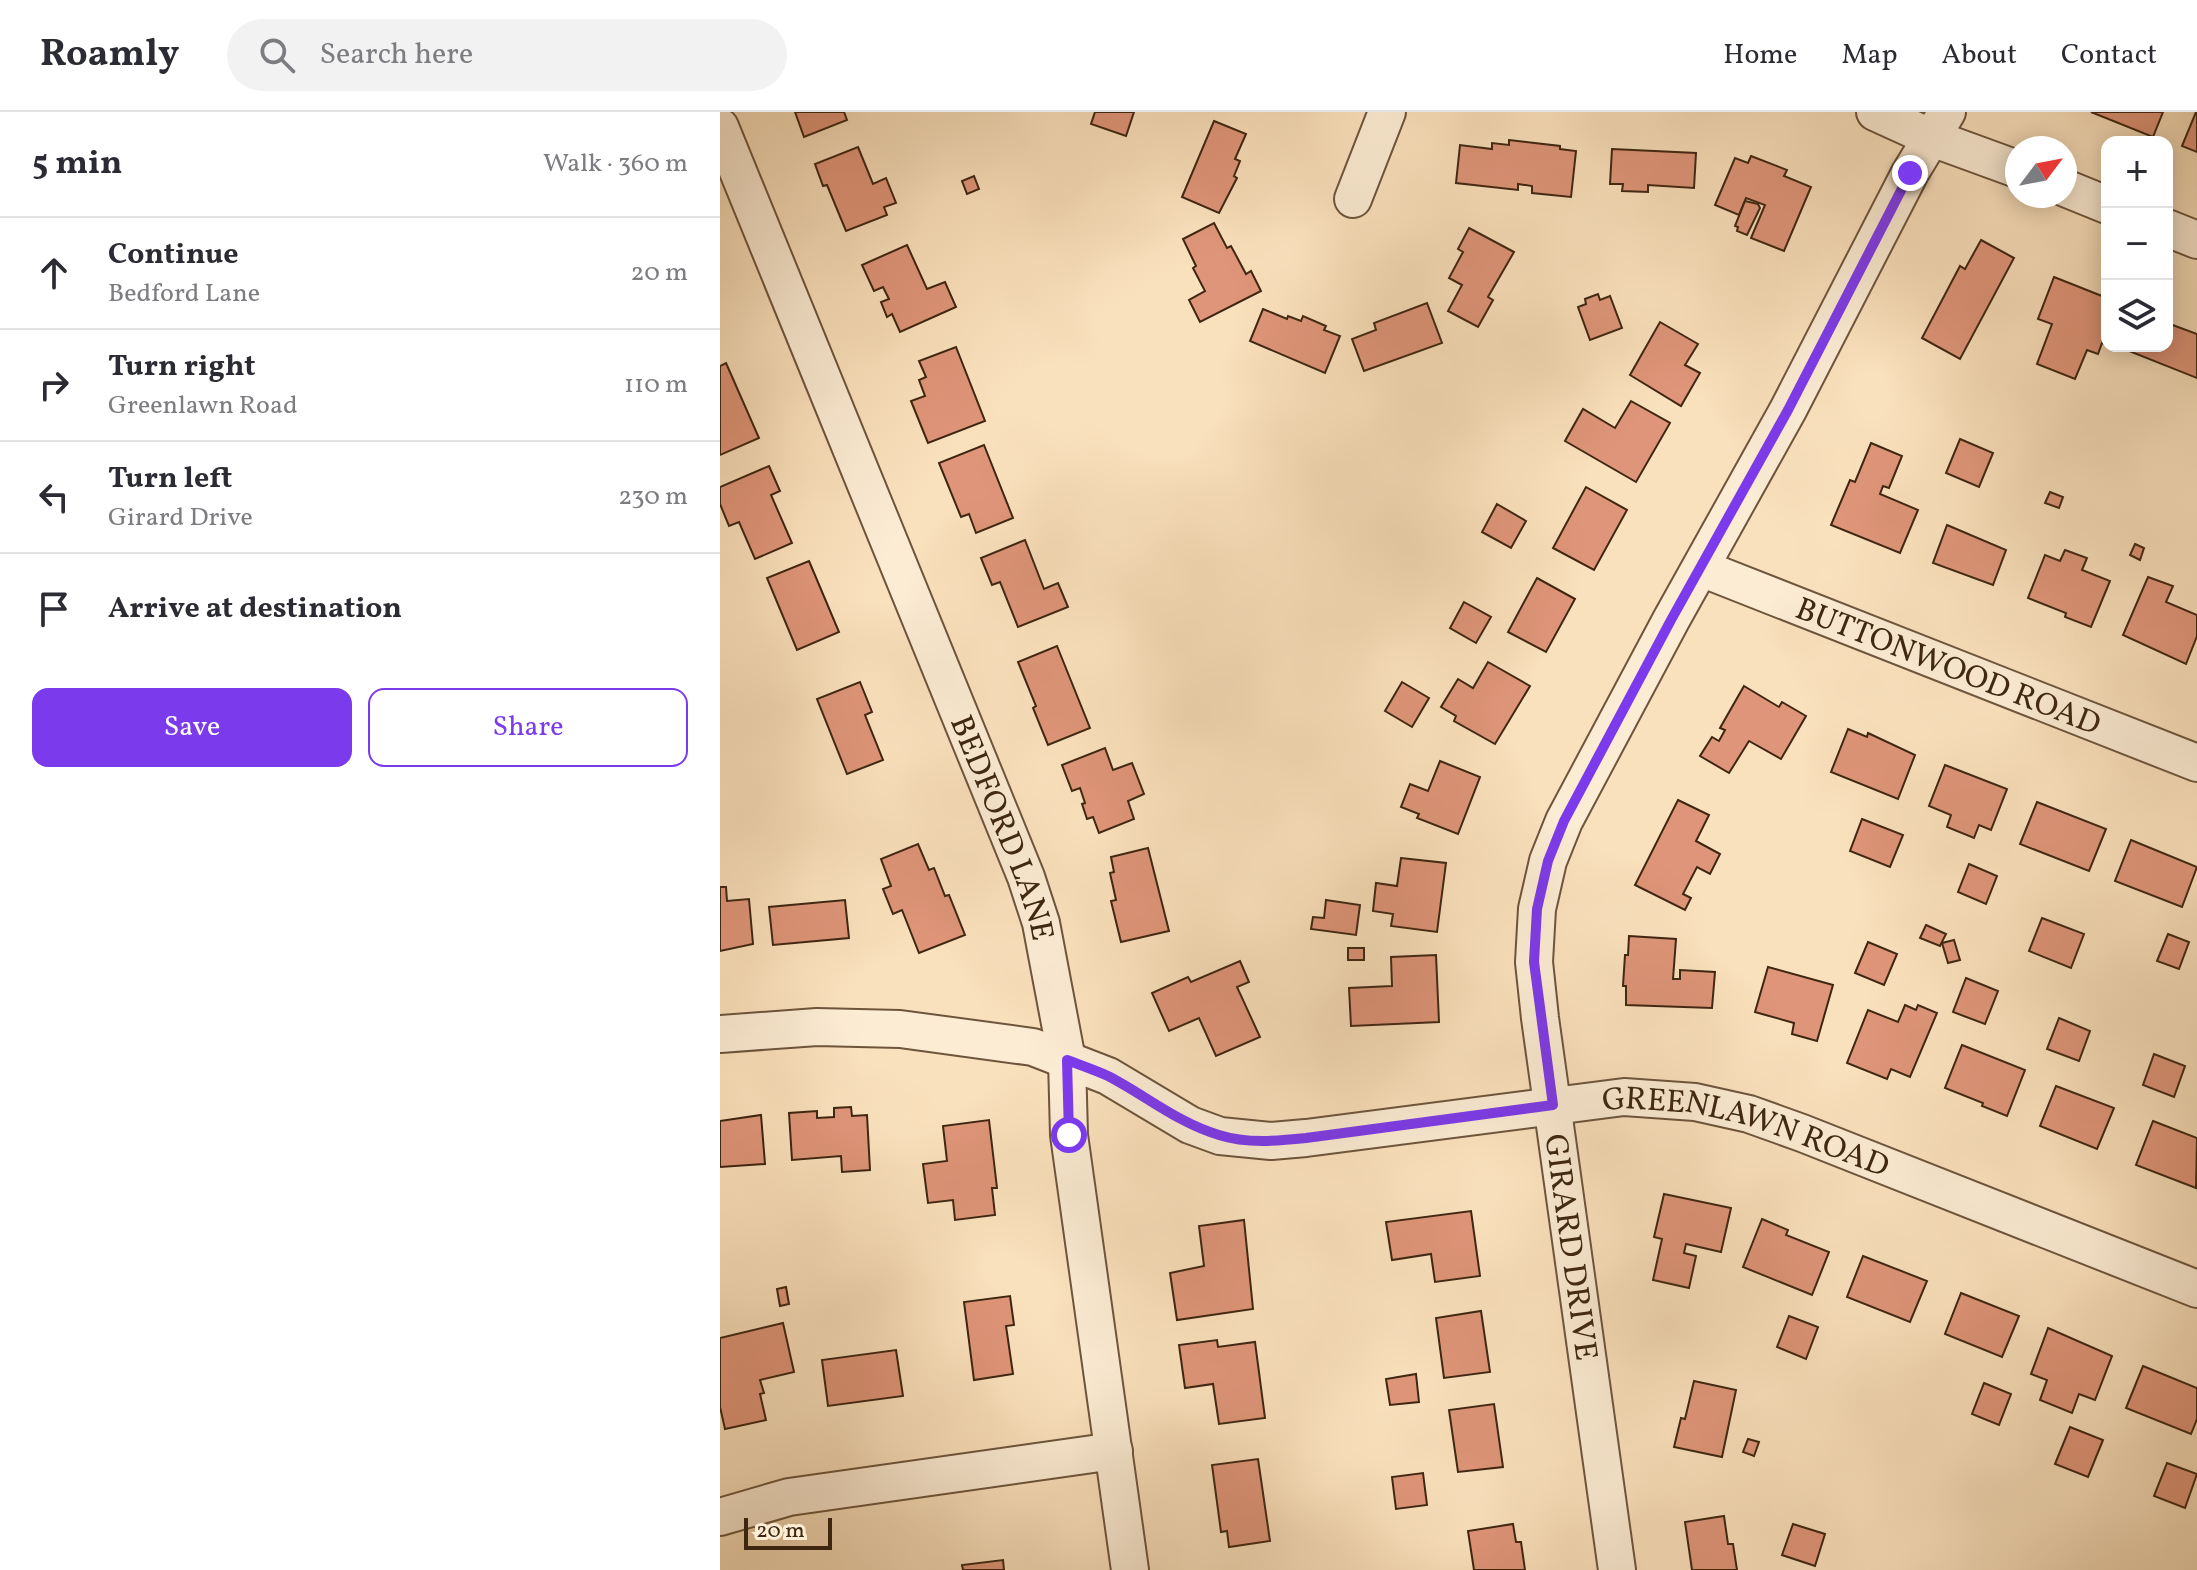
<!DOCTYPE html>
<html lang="en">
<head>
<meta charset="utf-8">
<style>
	:root { --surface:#fff; --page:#f2f2f3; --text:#2b2b33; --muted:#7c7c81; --line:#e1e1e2; --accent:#7c3aed }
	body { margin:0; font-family:Vollkorn,serif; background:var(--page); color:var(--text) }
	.controls { position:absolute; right:24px; top:24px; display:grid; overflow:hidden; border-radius:16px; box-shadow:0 4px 20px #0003 }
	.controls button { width:72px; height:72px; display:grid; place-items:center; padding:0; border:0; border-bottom:2px solid var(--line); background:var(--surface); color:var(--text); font:40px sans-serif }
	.compass { position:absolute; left:1285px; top:24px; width:72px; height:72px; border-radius:50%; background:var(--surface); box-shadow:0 4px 20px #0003; rotate:58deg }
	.scale { position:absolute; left:24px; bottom:20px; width:88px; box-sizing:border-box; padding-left:8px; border:4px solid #3e2611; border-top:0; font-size:22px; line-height:28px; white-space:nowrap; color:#3e2611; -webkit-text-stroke:6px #fcecd4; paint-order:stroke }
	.stop { position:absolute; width:24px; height:24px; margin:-18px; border:6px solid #7c3aed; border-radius:50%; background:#fff }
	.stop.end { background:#7c3aed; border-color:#fff; box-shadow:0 2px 8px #0008 }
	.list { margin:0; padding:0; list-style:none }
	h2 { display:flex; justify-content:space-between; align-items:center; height:104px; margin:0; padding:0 32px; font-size:34px }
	h2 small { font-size:26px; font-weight:400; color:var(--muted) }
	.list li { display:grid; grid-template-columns:52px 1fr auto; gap:24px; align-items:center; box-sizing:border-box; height:112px; padding:0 32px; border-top:2px solid var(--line) }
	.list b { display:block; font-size:30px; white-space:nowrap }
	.list p { margin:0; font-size:26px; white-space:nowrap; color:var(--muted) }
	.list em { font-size:26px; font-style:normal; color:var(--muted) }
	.actions { display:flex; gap:16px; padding:24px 32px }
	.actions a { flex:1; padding:18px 0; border:2px solid var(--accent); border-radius:16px; text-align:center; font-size:28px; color:var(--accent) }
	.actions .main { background:var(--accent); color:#fff }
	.icon { flex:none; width:44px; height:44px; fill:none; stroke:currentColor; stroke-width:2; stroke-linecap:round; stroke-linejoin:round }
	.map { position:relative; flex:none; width:1477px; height:1458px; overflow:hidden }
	header { display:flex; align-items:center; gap:48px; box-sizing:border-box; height:112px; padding:0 40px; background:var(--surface); border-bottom:2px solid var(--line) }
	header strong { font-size:38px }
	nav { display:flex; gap:44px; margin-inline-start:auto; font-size:28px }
	.search { width:560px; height:72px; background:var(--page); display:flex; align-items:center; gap:20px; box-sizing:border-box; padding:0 28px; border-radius:44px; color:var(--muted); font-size:30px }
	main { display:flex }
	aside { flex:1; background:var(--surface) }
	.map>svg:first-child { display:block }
</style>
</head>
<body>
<header>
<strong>Roamly</strong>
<div class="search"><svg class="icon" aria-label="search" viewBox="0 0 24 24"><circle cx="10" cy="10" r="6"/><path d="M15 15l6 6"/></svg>Search here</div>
<nav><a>Home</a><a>Map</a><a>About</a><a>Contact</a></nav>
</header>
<main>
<aside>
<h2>5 min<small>Walk · 360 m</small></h2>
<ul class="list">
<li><svg class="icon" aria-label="ahead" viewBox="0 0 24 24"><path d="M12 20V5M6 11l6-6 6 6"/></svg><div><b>Continue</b><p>Bedford Lane</p></div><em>20 m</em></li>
<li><svg class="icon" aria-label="right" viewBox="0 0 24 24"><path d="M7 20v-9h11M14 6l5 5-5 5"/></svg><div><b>Turn right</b><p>Greenlawn Road</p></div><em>110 m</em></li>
<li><svg class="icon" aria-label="left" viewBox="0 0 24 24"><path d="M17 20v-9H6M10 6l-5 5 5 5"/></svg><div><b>Turn left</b><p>Girard Drive</p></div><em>230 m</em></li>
<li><svg class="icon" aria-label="arrive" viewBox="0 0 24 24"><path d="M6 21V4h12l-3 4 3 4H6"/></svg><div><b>Arrive at destination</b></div></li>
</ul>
<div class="actions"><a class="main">Save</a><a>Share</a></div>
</aside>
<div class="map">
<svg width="1477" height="1458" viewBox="0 0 1477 1458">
	<rect width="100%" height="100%" fill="#fae1bd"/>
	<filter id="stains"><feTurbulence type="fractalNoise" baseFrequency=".0025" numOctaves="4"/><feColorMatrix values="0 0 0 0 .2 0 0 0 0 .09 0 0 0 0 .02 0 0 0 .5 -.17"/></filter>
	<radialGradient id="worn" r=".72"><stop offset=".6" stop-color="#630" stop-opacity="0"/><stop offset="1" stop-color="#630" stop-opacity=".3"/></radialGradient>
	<!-- building -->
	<g fill="#df9579" stroke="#3e2611" stroke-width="2">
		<path d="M75 0H124L127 8 84 25Z"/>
		<path d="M375 0H414L406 24 371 12Z"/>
		<path d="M1371 0H1443L1433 25Z"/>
		<path d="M1476 0H1477V40L1462 34Z"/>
		<path d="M494 9 526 22 515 47 520 49 514 64 517 66 499 101 462 85Z"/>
		<path d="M789 28 840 34V37L856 39 851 85 812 81V74L798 72V78L736 71 740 33 772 37V31L789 33Z"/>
		<path d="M138 35 153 72 166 66 176 91 164 95 167 103 126 119 107 73 103 74 95 52Z"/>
		<path d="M892 37 976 41 974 76 928 73V80L902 79 903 72H890Z"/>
		<path d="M1031 44 1067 58 1064 64 1091 75 1064 139 1031 126 1045 93 1026 86 1019 103 995 93 1015 46 1028 51Z"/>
		<path d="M254 64 259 77 247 82 242 69Z"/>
		<path d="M1025 89 1038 92 1040 96 1027 123 1017 119 1018 115 1015 114Z"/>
		<path d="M494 111 507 136 511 134 526 162 531 159 541 179 480 210 469 188 485 179 473 156 476 154 463 127Z"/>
		<path d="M749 116 794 140 768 185 773 188 758 215 728 199 742 173 729 166 743 140 738 137Z"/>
		<path d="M1261 128 1294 146 1240 247 1202 226 1240 154 1245 157Z"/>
		<path d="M187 133 207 177 225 170 236 195 180 220 172 202 167 205 161 190 169 187 163 175 154 179 142 153Z"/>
		<path d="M1334 165 1387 186V233L1382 231 1378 242 1367 238 1355 267 1317 252 1332 212 1318 207Z"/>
		<path d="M878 182 880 188 890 184 902 216 870 228 858 195 866 192 865 187Z"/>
		<path d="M707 191 722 231 644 259 632 227 656 218 654 211Z"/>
		<path d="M543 197 567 207 568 204 581 209 583 204 606 214 604 218 620 224 605 261 530 229Z"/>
		<path d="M940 210 978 232 965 253 980 261 961 294 910 263Z"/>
		<path d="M1450 212 1477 222V266L1409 239 1411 234H1447V217Z"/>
		<path d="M236 235 265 309 208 331 191 289 205 284 199 268 206 265 199 249Z"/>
		<path d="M6 251 39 326 0 343V254Z"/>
		<path d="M911 289 950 311 916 370 845 329 863 297 895 316Z"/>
		<path d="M1240 327 1273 341 1259 375 1226 361Z"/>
		<path d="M1151 331 1182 344 1169 376 1163 374 1160 382 1198 398 1180 441 1111 413 1130 368 1135 370Z"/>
		<path d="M264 333 293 406 256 421 249 402 241 405 219 351Z"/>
		<path d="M49 354 60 379 51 383 72 431 35 447 19 410 9 414 0 392V375Z"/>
		<path d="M866 375 907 398 874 458 833 436Z"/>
		<path d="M1330 380 1343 385 1339 396 1325 391Z"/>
		<path d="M777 392 806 409 791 436 762 420Z"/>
		<path d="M1227 413 1286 438 1273 473 1213 451Z"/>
		<path d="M305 428 324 477 338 471 348 495 298 515 280 470 272 473 261 446Z"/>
		<path d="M1415 432 1424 436 1420 448 1410 443Z"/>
		<path d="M1345 438 1367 446 1362 458 1390 469 1371 515 1345 505 1346 501 1308 486 1325 443 1340 449Z"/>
		<path d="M89 449 119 520 77 538 47 466Z"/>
		<path d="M1428 465 1453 474 1446 490 1477 503V524L1466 552 1403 523Z"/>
		<path d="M817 466 855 487 826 540 788 520Z"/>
		<path d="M744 490 771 505 756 531 730 516Z"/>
		<path d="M337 534 370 616 328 633 313 596 316 594 298 550Z"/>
		<path d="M768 550 810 574 775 632 734 609 736 604 721 595 738 567 753 576Z"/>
		<path d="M140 570 152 600 145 603 163 648 127 662 97 587Z"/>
		<path d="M682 570 709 586 692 615 665 599Z"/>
		<path d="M1024 574 1059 595 1062 590 1086 604 1061 647 1029 629 1009 661 980 644 992 625 999 629 1005 618 1000 616Z"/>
		<path d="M1128 617 1147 625 1148 621 1195 643 1178 687 1111 660Z"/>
		<path d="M385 636 393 658 412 651 424 682 408 689 414 707 379 721 373 705 367 707 362 692 365 691 360 676 352 679 342 653Z"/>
		<path d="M720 649 760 665 738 722 697 706 699 702 681 695 690 672 708 679Z"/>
		<path d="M1225 653 1287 677 1271 718 1259 713 1254 726 1227 715 1231 703 1209 694Z"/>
		<path d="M958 688 989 703 976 729 1000 742 990 762 977 755 963 782 971 786 965 798 915 773Z"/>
		<path d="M1317 690 1386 717 1369 759 1300 732Z"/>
		<path d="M1142 707 1183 723 1170 755 1130 739Z"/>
		<path d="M1411 728 1477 755 1462 795 1395 769Z"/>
		<path d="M198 732 209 758 214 756 225 784 229 783 245 823 199 841 182 798 173 802 163 777 171 774 161 747Z"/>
		<path d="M428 736 449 819 401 830 391 789 396 788 390 761 394 760 391 745Z"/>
		<path d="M681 746 726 751 717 820 671 814 673 802 653 799 656 771 677 774Z"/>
		<path d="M1249 752 1277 764 1266 792 1238 780Z"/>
		<path d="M0 775H6L7 789 29 787 33 832 0 839Z"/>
		<path d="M125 788 129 826 53 833 49 795Z"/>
		<path d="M606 788 640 793 636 823 591 817 593 805 604 806Z"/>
		<path d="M1322 806 1364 822 1351 856 1309 839Z"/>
		<path d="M1206 813 1226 822 1220 834 1200 826Z"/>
		<path d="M1448 822 1469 830 1459 857 1437 849Z"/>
		<path d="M909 824 956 827 953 867H960V858L995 860 992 896 906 893V874H903L905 843H908Z"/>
		<path d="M1234 828 1240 848 1228 851 1222 831Z"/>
		<path d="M1148 830 1177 842 1164 873 1135 861Z"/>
		<rect x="628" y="836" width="16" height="12"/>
		<path d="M716 843 719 910 631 914 629 876 672 874 671 845Z"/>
		<path d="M520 849 529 870 517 875 540 925 496 944 479 906 449 919 432 881 468 865 471 870Z"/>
		<path d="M1048 855 1113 873 1097 929 1072 922 1074 911 1035 900Z"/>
		<path d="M1246 866 1278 879 1265 912 1233 900Z"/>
		<path d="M1185 893 1196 898 1198 893 1217 901 1190 965 1171 957 1167 967 1127 951 1148 898 1178 910Z"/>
		<path d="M1339 906 1370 919 1359 949 1327 937Z"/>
		<path d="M1242 933 1305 958 1287 1004 1262 994 1263 991 1225 976Z"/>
		<path d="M1434 942 1465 954 1454 985 1423 973Z"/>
		<path d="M1336 974 1394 996 1377 1037 1320 1014Z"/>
		<path d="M131 995 132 1004 147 1003 150 1058 122 1060 121 1044 72 1048 69 1001 97 999V1006L114 1005V996Z"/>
		<path d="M41 1003 45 1052 0 1055V1009Z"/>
		<path d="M269 1008 277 1076H272L275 1103 235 1108 233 1088 208 1091 203 1052 227 1049 223 1014Z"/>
		<path d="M1433 1009 1477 1026 1476 1076 1416 1053Z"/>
		<path d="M944 1082 1011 1096 1001 1140 966 1132 964 1141 976 1144 969 1176 933 1168 942 1127 934 1125Z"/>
		<path d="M751 1099 760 1164 715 1170 711 1142 672 1148 666 1110Z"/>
		<path d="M1042 1107 1068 1118 1066 1123 1109 1140 1092 1183 1023 1155Z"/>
		<path d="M524 1108 533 1197 457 1208 450 1161 484 1154 479 1114Z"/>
		<path d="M1143 1144 1207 1169 1190 1210 1127 1185Z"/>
		<path d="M66 1175 69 1192 60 1194 57 1177Z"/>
		<path d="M1241 1181 1299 1204 1282 1245 1225 1222Z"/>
		<path d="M290 1184 294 1213 286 1214 293 1262 254 1268 244 1190Z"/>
		<path d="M761 1199 770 1260 724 1266 716 1206Z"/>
		<path d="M1069 1204 1098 1215 1086 1247 1057 1235Z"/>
		<path d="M63 1211 74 1260 40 1268 44 1281 40 1282 46 1308 5 1317 0 1295V1226Z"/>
		<path d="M1328 1216 1392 1244 1375 1288 1359 1282 1352 1301 1320 1288 1327 1268 1311 1262Z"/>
		<path d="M497 1228 498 1235 535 1230 545 1306 499 1312 493 1272 465 1276 459 1233Z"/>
		<path d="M176 1238 183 1284 108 1294 102 1248Z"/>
		<path d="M1423 1254 1477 1276V1307L1471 1322 1406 1296Z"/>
		<path d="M696 1262 699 1290 670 1293 666 1267Z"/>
		<path d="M974 1269 1016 1278 1002 1345 954 1335 961 1306 965 1307Z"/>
		<path d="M1264 1271 1291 1282 1279 1313 1252 1302Z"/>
		<path d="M774 1292 783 1355 738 1360 729 1298Z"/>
		<path d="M1350 1315 1383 1328 1368 1365 1335 1352Z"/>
		<path d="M1028 1327 1039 1330 1034 1344 1023 1340Z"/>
		<path d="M538 1347 550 1429 509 1435 507 1419 501 1420 492 1353Z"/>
		<path d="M1447 1351 1477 1362 1465 1396 1434 1384Z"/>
		<path d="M703 1361 707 1393 676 1397 672 1365Z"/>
		<path d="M1004 1404 1008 1432H1013L1017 1458H972L965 1410Z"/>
		<path d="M793 1412 796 1430H801L805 1458H754L748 1419Z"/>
		<path d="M1073 1412 1105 1422 1095 1454 1062 1443Z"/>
		<path d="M283 1448 284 1458H243L242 1453Z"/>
	</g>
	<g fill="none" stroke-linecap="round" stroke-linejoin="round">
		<defs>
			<g id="minor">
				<path d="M1155 0 1212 26 1297 57"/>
				<path id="s1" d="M0 15 306 765 321 811 347 948 349 1023 410 1458"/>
				<path d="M1345 76 1387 93"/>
				<path d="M633 87 667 0"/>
				<path d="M1447 116 1477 128"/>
				<path id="s2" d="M981 456 1477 651"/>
				<path id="s3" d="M0 922 97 915 180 917 313 935 388 964 470 1013 500 1024 551 1029 586 1026 904 985 975 990 1029 1002 1082 1021 1477 1177"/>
				<path d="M0 1405 69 1385 394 1339"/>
				<path d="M897 1458 820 906 814 850 817 797 828 749 844 709 951 508 1068 298 1190 61 1227 0"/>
			</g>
		</defs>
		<!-- minor casing -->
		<use href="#minor" stroke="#6d553c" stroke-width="40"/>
		<!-- minor -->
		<use href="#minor" stroke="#fcecd4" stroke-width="36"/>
	</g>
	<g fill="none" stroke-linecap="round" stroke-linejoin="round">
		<!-- route -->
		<path stroke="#7c3aed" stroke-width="10" d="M349 1023 347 948C360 953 375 958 388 964 425 983 458 1011 499 1023 527 1032 557 1029 586 1026L833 993 814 850 817 797 828 749 844 709 951 508 1068 298 1190 61"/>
	</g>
	<g text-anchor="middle" stroke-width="8" stroke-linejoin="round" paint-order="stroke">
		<!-- street labels -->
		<g font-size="32" fill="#3e2611" stroke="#fcecd4">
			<text dy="11" stroke="none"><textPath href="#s2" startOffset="266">BUTTONWOOD ROAD</textPath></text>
			<text dy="11" stroke="none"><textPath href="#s1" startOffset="756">BEDFORD LANE</textPath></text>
			<text dy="11" stroke="none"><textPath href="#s3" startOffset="1056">GREENLAWN ROAD</textPath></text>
			<text transform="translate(852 1135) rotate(82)" y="11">GIRARD DRIVE</text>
		</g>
	</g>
	<rect width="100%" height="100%" filter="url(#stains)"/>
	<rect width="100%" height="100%" fill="url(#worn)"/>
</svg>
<div class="controls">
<button>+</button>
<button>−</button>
<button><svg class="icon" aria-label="layers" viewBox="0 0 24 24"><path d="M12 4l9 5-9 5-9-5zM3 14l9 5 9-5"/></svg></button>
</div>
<svg class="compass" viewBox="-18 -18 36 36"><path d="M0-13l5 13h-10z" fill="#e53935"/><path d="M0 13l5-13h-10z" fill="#7c7c81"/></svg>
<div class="scale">20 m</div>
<div class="stop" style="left:349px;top:1023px"></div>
<div class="stop end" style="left:1190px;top:61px"></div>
</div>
</main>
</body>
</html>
